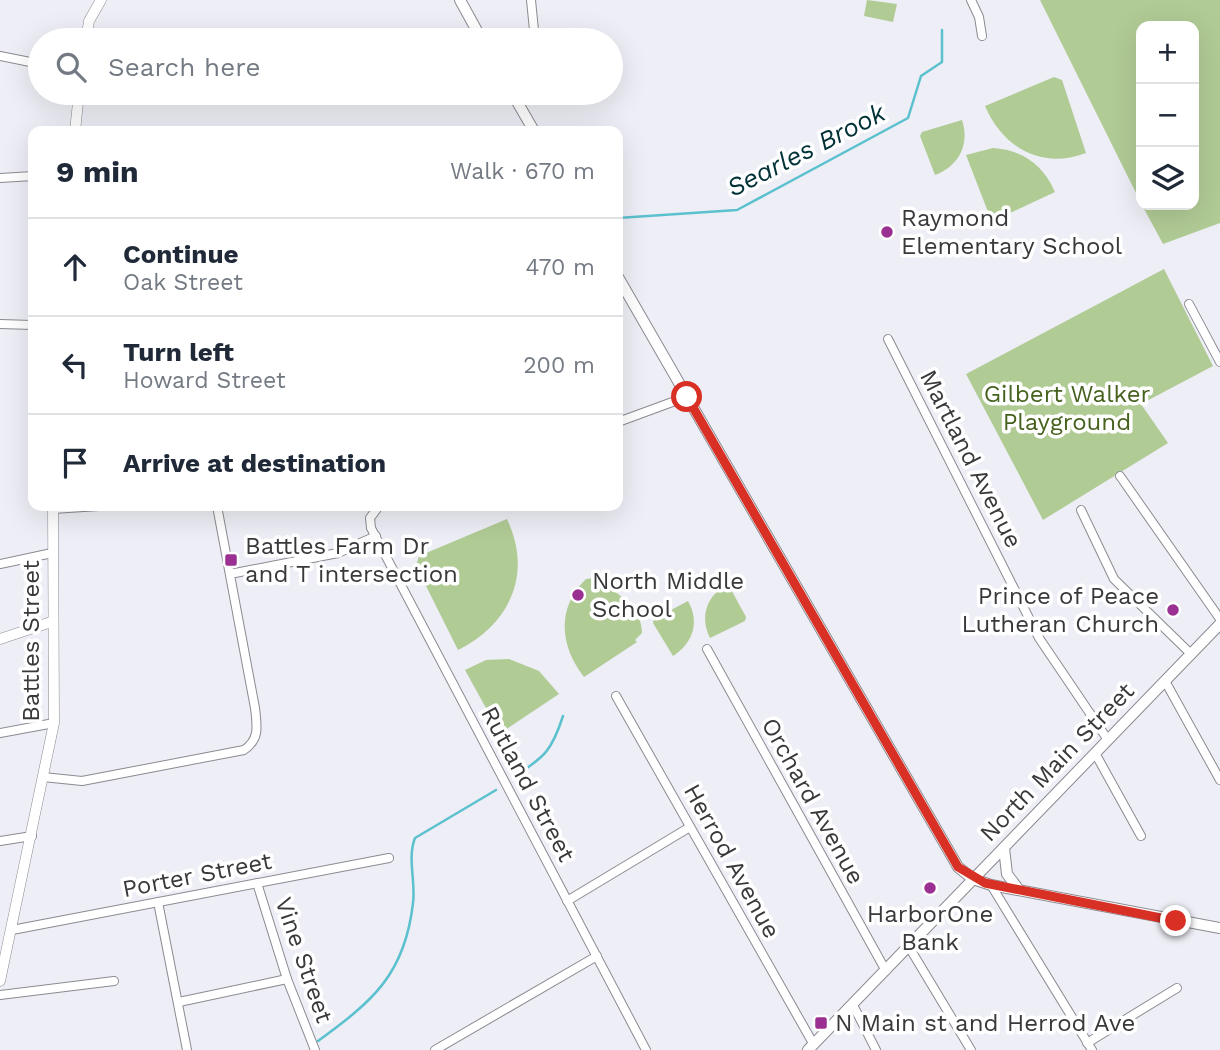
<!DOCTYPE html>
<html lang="en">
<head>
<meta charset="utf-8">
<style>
	:root { --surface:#fff; --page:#f6f6f7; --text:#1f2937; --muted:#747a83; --line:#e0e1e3 }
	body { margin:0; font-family:"Work Sans",sans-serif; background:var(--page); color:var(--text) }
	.controls { position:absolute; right:21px; top:21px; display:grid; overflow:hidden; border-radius:14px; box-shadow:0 7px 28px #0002 }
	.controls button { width:63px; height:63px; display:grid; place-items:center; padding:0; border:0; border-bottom:2px solid var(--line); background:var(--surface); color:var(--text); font:35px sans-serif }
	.stop { position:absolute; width:21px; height:21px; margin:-16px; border:5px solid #d93025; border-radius:50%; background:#fff }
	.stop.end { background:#d93025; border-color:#fff; box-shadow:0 2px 7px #0008 }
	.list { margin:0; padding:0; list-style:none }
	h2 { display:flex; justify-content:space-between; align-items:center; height:91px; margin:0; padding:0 28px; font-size:30px }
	h2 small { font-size:23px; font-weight:400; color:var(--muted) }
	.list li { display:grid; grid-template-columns:46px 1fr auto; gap:21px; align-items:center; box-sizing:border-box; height:98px; padding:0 28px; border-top:2px solid var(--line) }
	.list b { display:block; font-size:26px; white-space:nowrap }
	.list p { margin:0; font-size:23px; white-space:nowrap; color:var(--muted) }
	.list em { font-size:23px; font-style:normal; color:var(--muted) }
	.icon { flex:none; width:38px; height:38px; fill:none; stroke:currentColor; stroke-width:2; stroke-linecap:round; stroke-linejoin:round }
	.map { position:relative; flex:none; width:1220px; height:1050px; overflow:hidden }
	.search { position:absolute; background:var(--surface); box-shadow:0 7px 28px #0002; left:28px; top:28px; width:595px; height:77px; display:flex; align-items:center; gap:18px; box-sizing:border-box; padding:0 24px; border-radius:38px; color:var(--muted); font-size:26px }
	.panel { position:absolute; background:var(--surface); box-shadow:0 7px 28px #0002; left:28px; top:126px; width:595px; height:385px; border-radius:14px }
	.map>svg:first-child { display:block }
</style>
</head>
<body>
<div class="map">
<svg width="1220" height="1050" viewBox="0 0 1220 1050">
	<rect width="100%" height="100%" fill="#eeeef6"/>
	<!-- green -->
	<g fill="#b1cb95">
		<path d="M867 0 897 4 893 22 864 16Z"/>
		<path d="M1040 0H1220V223L1163 244 1142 205H1194V26H1141V203Z"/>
		<path d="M1054 77 1062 80 1086 153C1042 170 1003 148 985 106Z"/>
		<path d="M962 120C970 144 959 166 935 175L920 136 922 132Z"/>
		<path d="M993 148C1023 150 1043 165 1055 192L997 219 990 217 966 155Z"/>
		<path d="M1164 269 1213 366 1141 404 1168 443 1043 520 966 374Z"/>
		<path d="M507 519C533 574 510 624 458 650L416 566 419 556Z"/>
		<path d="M594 578C616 592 642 606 642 633L635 640 637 642 584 677C560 646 556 608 586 579Z"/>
		<path d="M728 584 746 617 745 621 710 638C699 616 707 595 728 584Z"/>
		<path d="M688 601C700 622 693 643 673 656L653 623 654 619Z"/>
		<path d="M509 659 539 671 559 694 505 730 497 728 465 670 486 660Z"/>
	</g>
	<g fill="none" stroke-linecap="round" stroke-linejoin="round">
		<!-- stream -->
		<g stroke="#5bc1ce" stroke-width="2.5">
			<path d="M618 218 737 210 908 118 921 76 942 62V30"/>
			<path d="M515 776C545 757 552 750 563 716"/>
			<path d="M318 1041C373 1001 405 974 413 903 416 882 407 858 415 838L496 790"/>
		</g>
		<defs>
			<g id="minor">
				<path d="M531 0 535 40"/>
				<path d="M971 0 979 17 982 36"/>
				<path d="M0 56 40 64"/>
				<path d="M0 178 33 176"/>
				<path d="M1189 304 1220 362"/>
				<path d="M0 324 33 325"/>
				<path d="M888 339 1039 638 1108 740"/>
				<path d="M618 422 686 397"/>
				<path d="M1120 476 1220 619"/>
				<path d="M151 506H167"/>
				<path d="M379 506 370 518 371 528 646 1050"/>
				<path d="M53 509 99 506"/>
				<path d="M1081 510 1114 579 1191 654"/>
				<path d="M0 564 52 553"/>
				<path d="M230 574 338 553 376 536"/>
				<path d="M707 649 886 971"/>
				<path d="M1165 681 1220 780"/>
				<path d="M616 696 814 1045"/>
				<path d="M0 733 54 723"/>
				<path d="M1095 753 1141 836"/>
				<path d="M43 777 82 781 244 750C260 739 257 726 255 708L217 506"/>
				<path d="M0 841 32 836"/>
				<path d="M257 883 287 979 315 1050"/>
				<path d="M991 885 1092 1050"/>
				<path d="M567 901 690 827"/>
				<path d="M158 902 187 1050"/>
				<path d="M12 930 389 858"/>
				<path d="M909 947 971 1050"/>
				<path d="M0 995 114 981"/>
				<path d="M179 1002 287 979"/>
				<path d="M853 1005 876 1050"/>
				<path d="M1087 1043 1177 988"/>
				<path d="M435 1050 597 956"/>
			</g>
			<g id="tertiary">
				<path d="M86 40 89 21 101 0"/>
				<path d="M75 131 79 93"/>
				<path d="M0 639 51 622"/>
				<path d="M0 981 54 723 53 506"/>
			</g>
			<g id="secondary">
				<path d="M460 0 482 40"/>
				<path d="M512 93 534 131"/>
				<path d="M618 277 958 867 973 879 991 885 1220 928"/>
				<path d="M1004 848 1007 874 1019 890"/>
				<path d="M808 1050 1220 624"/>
			</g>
		</defs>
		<!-- minor casing -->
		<use href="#minor" stroke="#8b8a91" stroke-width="10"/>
		<!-- tertiary casing -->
		<use href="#tertiary" stroke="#8b8a91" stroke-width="11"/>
		<!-- secondary casing -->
		<use href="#secondary" stroke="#8b8a91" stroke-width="12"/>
		<!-- minor -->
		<use href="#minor" stroke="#fff" stroke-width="8"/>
		<!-- tertiary -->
		<use href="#tertiary" stroke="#fff" stroke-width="10"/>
		<!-- secondary -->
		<use href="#secondary" stroke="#fff" stroke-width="10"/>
	</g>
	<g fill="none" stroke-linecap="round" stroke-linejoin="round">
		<!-- route -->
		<path stroke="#d93025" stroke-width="9" d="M687 397 958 867 985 883 1176 921"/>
	</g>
	<!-- markers -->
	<g fill="#9a3091" stroke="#fff" stroke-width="2.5">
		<circle cx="887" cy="232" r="7"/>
		<rect x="224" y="553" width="14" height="14" rx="3.5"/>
		<circle cx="578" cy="595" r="7"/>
		<circle cx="1173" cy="610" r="7"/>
		<circle cx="930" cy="888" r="7"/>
		<rect x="814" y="1016" width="14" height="14" rx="3.5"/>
	</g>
	<g text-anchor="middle" stroke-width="7" stroke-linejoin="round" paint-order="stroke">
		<!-- poi labels -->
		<g font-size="24" fill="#39393c" stroke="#fff" text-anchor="start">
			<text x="901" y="226">Raymond<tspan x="901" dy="28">Elementary School</tspan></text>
			<text x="245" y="554">Battles Farm Dr<tspan x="245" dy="28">and T intersection</tspan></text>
			<text x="592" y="589">North Middle<tspan x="592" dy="28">School</tspan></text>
			<text x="1159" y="604" text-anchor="end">Prince of Peace<tspan x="1159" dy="28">Lutheran Church</tspan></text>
			<text x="930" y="922" text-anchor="middle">HarborOne<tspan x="930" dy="28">Bank</tspan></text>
			<text x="835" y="1031">N Main st and Herrod Ave</text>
		</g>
		<!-- park labels -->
		<g font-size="24" fill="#46621e" stroke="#fff">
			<text x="1067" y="402">Gilbert Walker<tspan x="1067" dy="28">Playground</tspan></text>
		</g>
		<!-- street labels -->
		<g font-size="24" fill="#39393c" stroke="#fff">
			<text transform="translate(971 459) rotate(63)" y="8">Martland Avenue</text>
			<text transform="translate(31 641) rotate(-90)" y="8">Battles Street</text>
			<text transform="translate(1057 762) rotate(-46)" y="8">North Main Street</text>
			<text transform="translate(528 784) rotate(62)" y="8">Rutland Street</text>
			<text transform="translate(813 801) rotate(61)" y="8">Orchard Avenue</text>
			<text transform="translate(732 861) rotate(61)" y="8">Herrod Avenue</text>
			<text transform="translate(197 875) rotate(-11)" y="8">Porter Street</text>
			<text transform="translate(304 960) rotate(71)" y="8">Vine Street</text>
		</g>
		<!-- water labels -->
		<g font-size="26" font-style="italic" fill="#003137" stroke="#fff">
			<text transform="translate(806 150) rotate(-27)" y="9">Searles Brook</text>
		</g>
	</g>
</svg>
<div class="controls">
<button>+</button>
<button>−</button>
<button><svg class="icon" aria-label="layers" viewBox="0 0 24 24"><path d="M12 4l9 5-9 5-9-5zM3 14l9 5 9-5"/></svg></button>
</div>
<div class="stop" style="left:687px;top:397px"></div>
<div class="stop end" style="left:1176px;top:921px"></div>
<div class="search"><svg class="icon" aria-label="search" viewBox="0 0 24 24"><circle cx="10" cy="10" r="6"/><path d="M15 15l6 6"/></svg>Search here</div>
<section class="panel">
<h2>9 min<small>Walk · 670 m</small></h2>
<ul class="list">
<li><svg class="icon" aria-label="ahead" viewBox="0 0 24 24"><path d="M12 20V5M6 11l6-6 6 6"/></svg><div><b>Continue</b><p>Oak Street</p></div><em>470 m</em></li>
<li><svg class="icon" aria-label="left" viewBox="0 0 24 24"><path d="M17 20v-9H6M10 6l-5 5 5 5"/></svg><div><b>Turn left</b><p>Howard Street</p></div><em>200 m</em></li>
<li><svg class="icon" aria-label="arrive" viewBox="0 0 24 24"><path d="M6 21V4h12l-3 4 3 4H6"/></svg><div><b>Arrive at destination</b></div></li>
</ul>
</section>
</div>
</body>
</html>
